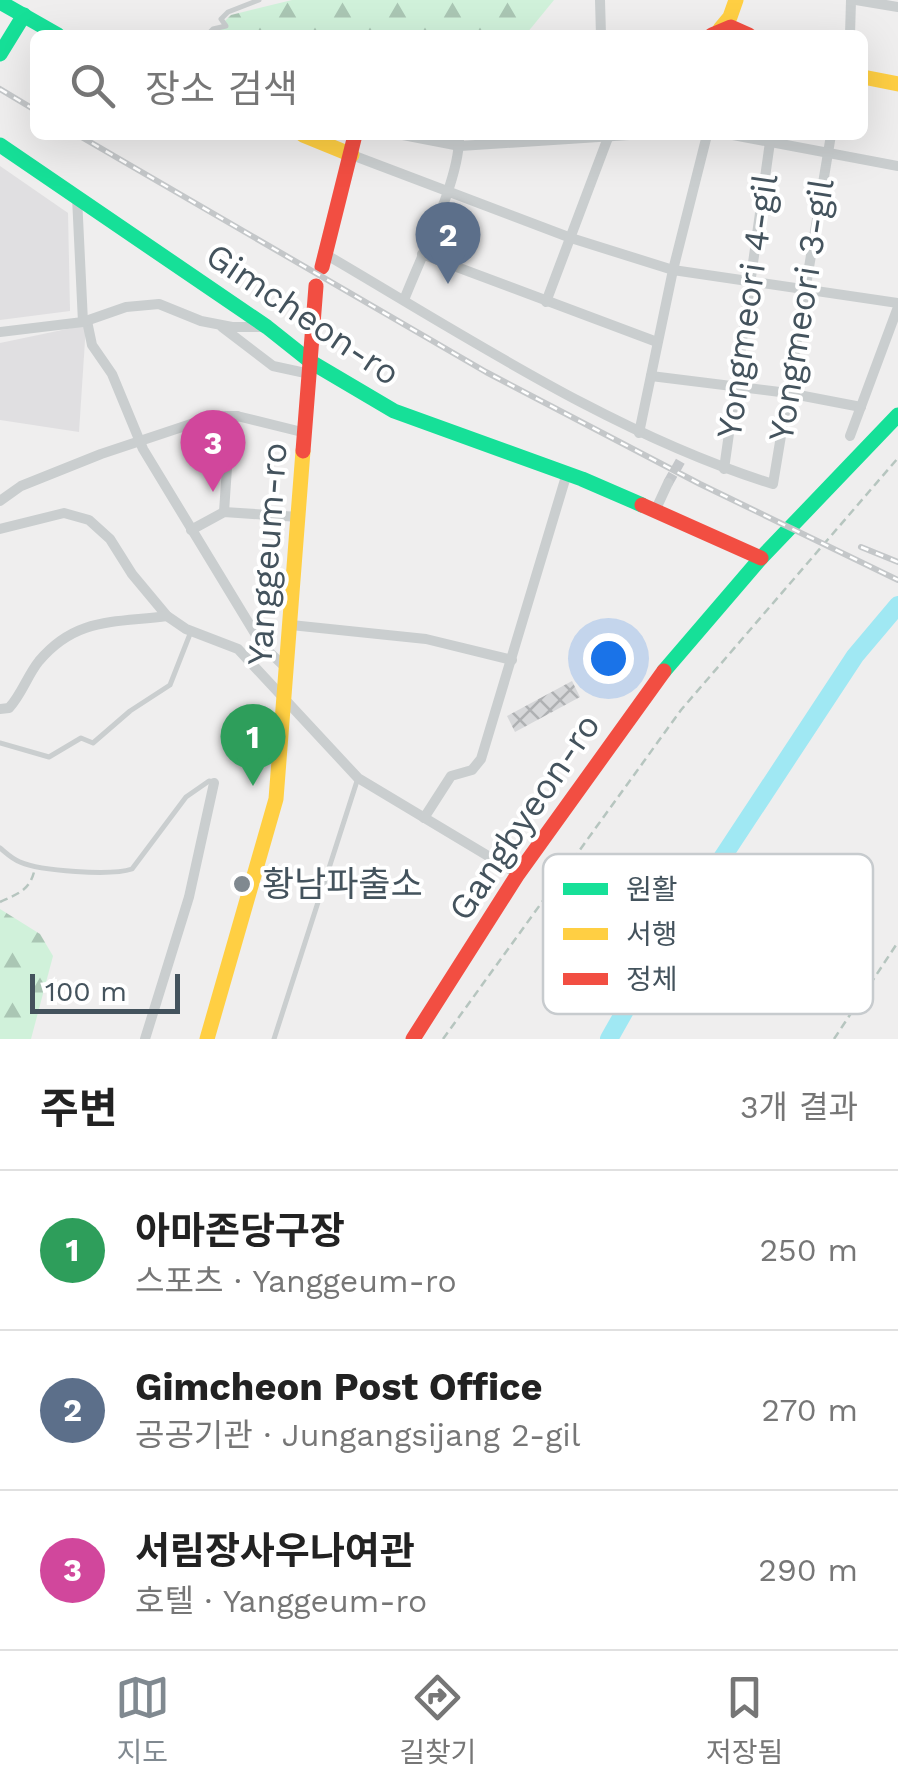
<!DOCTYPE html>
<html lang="ko">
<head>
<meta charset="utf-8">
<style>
	:root { --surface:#fff; --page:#f2f2f2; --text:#222; --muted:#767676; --line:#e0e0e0; --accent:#808990 }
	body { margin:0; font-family:"Work Sans","Noto Sans KR",sans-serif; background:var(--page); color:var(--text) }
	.scale { position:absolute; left:30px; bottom:25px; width:150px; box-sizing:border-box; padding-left:10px; border:5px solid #44535d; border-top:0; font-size:28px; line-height:35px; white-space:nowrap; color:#44535d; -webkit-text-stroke:8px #fff; paint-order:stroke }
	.you { position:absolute; left:608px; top:658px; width:35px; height:35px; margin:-25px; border:8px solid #fff; border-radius:50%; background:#1a73e8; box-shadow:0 0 0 15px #1a73e833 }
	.badge { display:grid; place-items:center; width:65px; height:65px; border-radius:50%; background:var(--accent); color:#fff; font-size:32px; font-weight:700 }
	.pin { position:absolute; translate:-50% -82px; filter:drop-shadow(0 2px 5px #0008) }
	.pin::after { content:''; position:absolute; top:52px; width:35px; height:30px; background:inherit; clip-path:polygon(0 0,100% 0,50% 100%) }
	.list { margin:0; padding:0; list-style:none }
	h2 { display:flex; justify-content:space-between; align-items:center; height:130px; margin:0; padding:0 40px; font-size:42px }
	h2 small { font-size:32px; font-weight:400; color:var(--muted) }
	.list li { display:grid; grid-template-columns:65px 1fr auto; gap:30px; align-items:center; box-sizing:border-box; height:160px; padding:0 40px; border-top:2px solid var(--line) }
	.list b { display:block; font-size:38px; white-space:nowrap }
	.list p { margin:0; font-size:32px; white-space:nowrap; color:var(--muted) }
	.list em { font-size:32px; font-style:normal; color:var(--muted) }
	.icon { flex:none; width:55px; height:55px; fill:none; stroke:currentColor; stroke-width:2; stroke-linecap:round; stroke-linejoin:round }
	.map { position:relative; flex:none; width:898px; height:1039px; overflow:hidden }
	.search { position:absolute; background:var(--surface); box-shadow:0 10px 40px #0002; left:30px; right:30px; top:30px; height:110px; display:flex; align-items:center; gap:25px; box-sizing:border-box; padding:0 35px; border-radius:15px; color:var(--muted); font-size:38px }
	.sheet { height:610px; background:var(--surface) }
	nav { display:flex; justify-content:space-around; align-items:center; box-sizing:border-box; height:140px; border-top:2px solid var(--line); background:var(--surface); font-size:28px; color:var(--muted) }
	nav a { display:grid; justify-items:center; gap:5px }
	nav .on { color:var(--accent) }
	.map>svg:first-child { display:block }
</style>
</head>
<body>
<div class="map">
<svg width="898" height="1039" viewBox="0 0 898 1039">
	<defs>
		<pattern id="forest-firs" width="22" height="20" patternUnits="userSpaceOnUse" patternTransform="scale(2.5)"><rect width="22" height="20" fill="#d0f1da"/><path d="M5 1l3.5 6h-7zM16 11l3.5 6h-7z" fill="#aac6b4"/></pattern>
		<pattern id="building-cross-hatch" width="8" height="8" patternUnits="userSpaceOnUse" patternTransform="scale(2.5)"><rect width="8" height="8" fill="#d6d7d9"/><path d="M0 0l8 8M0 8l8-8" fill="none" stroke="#afb1b3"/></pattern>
	</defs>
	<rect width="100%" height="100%" fill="#efeeee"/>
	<!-- education -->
	<g fill="#e0dfe1">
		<path d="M0 166 68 213 70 311 0 320Z"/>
		<path d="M86 325 79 432 0 420V343Z"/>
	</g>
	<!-- forest -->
	<g fill="url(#forest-firs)">
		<path d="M292 0H554L527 33 211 35 231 15Z"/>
		<path d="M0 909 40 934 53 956 31 1039H0Z"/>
	</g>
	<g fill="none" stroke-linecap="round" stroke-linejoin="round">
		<!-- river -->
		<path stroke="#a0e8f3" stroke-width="18" d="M609 1039 645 975 855 656 898 605"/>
	</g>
	<!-- building -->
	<path fill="url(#building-cross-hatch)" d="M572 681 580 697 515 732 507 716Z"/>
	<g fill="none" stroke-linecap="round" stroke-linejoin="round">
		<!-- street-tunnel -->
		<path stroke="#c4c7ca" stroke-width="10" stroke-dasharray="10 5" stroke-linecap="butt" d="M668 483 681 460"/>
		<!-- path -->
		<g stroke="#b6c5bf" stroke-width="2.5" stroke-dasharray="8 5" stroke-linecap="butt">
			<path d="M0 902C17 894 29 891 34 872"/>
			<path d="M443 1039 681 710 898 458"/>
			<path d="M834 1039 898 942"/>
		</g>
		<!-- lane -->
		<g stroke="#cacecf" stroke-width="5">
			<path d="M207 35 213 29 226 26 221 19 228 12 259 0"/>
			<path d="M0 743 49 757 81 738 93 743 130 711 170 685 190 634"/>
			<path d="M0 848C6 853 12 859 20 862 40 871 111 876 132 869L186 797 209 781 213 782"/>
			<path d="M274 1039 357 781"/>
		</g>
		<!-- street -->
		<g stroke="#cacecf" stroke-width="10">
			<path d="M600 0 601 35"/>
			<path d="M856 0 898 7"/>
			<path d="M850 35 851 0"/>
			<path d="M403 135 460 146 629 135"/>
			<path d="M733 135 898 166"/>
			<path d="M352 155 571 238 673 270 898 303"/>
			<path d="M77 197 83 322"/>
			<path d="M325 254C467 337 615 435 773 484L831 135"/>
			<path d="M422 254 657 342"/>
			<path d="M404 300C420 258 461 178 459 135"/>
			<path d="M546 302 609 135"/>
			<path d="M87 321 92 345 112 374 143 449 262 645 288 670"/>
			<path d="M222 327 273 366 310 374"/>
			<path d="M0 332 83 322 126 307 159 304 201 321 232 327H266"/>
			<path d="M651 376 788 393 861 407"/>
			<path d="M639 433 673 270 707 135"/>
			<path d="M850 436 898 307"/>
			<path d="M724 469 770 142"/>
			<path d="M0 501 21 486 101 454 215 416H237L306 433"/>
			<path d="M655 511 668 483"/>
			<path d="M224 512 230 423 237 416"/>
			<path d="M0 529 64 513 89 520 110 539 132 574 167 616 186 629 238 649 358 778 518 874"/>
			<path d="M191 530 224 512 299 517"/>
			<path d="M291 625 426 639 512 660"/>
			<path d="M0 709 9 708C22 694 27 676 39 661 76 617 114 623 167 616"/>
			<path d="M424 818 451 776 472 770 481 759 567 473"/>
			<path d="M145 1039 189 897 214 783"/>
		</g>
		<!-- fast -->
		<g stroke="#16e098" stroke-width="15">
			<path d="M0 2 58 35"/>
			<path d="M0 54 24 15"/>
			<path d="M0 145 267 327 311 362 394 411 582 479 642 505"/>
			<path d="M664 671 761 558 898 415"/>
		</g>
		<!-- slow -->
		<g stroke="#ffcf43" stroke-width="15">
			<path d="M720 29 730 17 736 0"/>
			<path d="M863 77 898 84"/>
			<path d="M303 135 352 155"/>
			<path d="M207 1039 276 799 303 451"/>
		</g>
		<!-- jam -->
		<g stroke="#f24e42" stroke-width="15">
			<path d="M712 35 731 27 749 35"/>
			<path d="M322 267 355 135"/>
			<path d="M303 451 316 286"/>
			<path d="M642 505 761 558"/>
			<path d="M413 1039 518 874 664 671"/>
		</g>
		<defs>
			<g id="rail">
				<path d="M0 89 35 110"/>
				<path d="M78 135 486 372 700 484 898 580"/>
				<path d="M861 547 898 562"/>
			</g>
		</defs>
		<!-- rail casing -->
		<use href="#rail" stroke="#c4c7c9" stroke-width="6"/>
		<!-- rail -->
		<use href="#rail" stroke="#fff" stroke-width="2.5" stroke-dasharray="8" stroke-linecap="butt"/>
	</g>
	<!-- markers -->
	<circle fill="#808990" stroke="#fff" stroke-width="4" cx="242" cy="884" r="10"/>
	<g text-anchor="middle" stroke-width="8" stroke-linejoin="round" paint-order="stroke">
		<!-- street labels -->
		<g font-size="35" fill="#44535d" stroke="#fff">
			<text transform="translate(747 306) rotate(-82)" y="12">Yongmeori 4-gil</text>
			<text transform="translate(801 310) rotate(-81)" y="12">Yongmeori 3-gil</text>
			<text transform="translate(303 314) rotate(34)" y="12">Gimcheon-ro</text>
			<text transform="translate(267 554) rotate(-86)" y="12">Yanggeum-ro</text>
			<text transform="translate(524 817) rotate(-56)" y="12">Gangbyeon-ro</text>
		</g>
		<!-- poi labels -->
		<g font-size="35" fill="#44535d" stroke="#fff" text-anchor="start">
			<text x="262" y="896">황남파출소</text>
		</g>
	</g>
	<!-- legend -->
	<rect x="543" y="854" width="330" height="160" rx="15" fill="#fff" stroke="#c7cbce" stroke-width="2.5"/>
	<rect x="563" y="883" width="45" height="12" fill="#16e098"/>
	<rect x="563" y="928" width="45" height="12" fill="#ffcf43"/>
	<rect x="563" y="973" width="45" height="12" fill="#f24e42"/>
	<g font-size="28" fill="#44535d">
		<text x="626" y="899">원활</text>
		<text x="626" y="944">서행</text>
		<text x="626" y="989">정체</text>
	</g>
</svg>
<div class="scale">100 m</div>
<div class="you"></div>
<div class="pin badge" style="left:253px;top:786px;background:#2e9e5b">1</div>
<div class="pin badge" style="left:448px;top:284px;background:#5c6f8a">2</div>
<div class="pin badge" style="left:213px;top:492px;background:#d1479c">3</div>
<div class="search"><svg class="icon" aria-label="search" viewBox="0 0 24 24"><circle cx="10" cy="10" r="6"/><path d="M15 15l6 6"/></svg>장소 검색</div>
</div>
<section class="sheet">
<h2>주변<small>3개 결과</small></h2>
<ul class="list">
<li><span class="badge" style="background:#2e9e5b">1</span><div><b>아마존당구장</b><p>스포츠 · Yanggeum-ro</p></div><em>250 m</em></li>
<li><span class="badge" style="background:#5c6f8a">2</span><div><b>Gimcheon Post Office</b><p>공공기관 · Jungangsijang 2-gil</p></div><em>270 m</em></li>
<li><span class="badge" style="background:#d1479c">3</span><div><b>서림장사우나여관</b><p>호텔 · Yanggeum-ro</p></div><em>290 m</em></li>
</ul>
</section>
<nav>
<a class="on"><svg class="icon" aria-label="map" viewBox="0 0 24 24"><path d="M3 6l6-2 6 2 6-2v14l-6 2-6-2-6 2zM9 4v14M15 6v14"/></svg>지도</a>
<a><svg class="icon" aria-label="directions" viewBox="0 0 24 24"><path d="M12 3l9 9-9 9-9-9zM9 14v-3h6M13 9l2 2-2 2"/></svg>길찾기</a>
<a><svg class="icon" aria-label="saved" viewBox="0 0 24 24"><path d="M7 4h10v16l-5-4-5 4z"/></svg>저장됨</a>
</nav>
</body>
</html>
